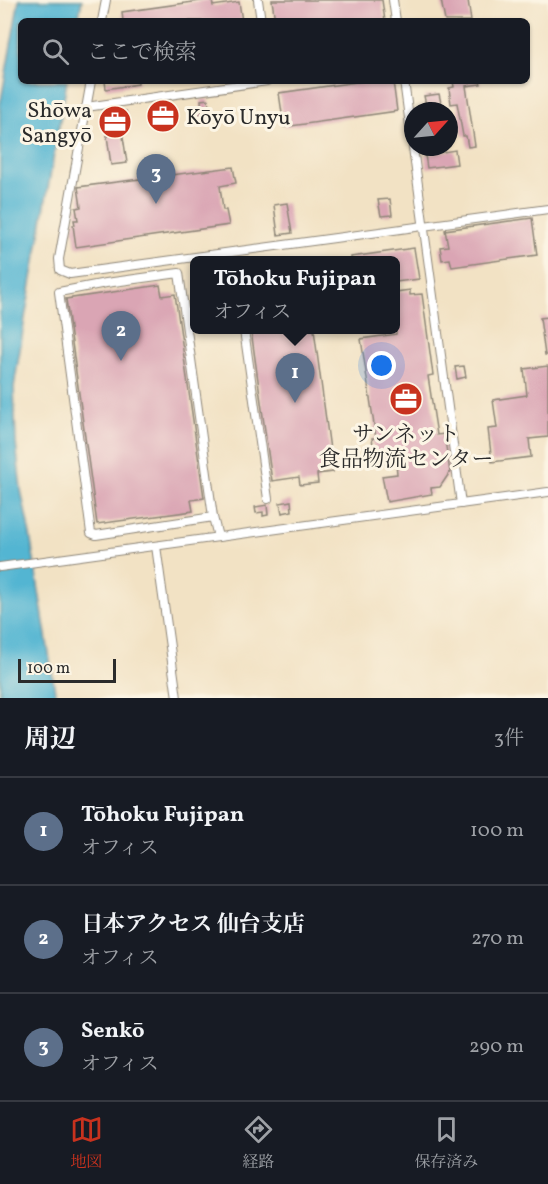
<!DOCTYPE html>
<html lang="ja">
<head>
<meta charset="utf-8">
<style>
	:root { --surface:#171b24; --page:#242831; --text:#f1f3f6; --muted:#9ea1a6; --line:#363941; --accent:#c8321e }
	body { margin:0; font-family:Vollkorn,"Noto Serif JP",serif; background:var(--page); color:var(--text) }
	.compass { position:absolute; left:404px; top:102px; width:54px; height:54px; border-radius:50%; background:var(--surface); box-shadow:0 2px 4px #0004; rotate:63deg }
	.scale { position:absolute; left:18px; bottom:15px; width:98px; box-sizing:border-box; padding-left:6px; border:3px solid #2b2b2b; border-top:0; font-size:16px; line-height:21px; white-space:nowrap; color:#2b2b2b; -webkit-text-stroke:4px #fcf5e5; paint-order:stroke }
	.you { position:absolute; left:382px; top:366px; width:21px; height:21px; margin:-15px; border:4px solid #fff; border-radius:50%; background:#1a73e8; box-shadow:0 0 0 9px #1a73e833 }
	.badge { display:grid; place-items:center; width:39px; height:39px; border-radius:50%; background:var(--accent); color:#fff; font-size:20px; font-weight:700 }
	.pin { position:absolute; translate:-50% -50px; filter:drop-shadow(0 2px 3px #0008) }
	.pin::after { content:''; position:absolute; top:32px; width:21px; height:18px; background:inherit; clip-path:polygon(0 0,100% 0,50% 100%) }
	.popup { position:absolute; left:190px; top:256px; width:210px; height:78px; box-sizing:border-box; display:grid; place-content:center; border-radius:9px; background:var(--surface); filter:drop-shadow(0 2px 4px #0005); font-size:20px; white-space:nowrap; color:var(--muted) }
	.popup b { font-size:22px; color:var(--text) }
	.popup::after { content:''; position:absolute; left:50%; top:100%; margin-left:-12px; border:12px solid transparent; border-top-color:var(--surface) }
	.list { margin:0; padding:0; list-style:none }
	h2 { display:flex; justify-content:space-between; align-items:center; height:78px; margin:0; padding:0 24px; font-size:26px }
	h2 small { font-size:20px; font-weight:400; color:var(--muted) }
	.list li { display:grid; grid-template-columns:39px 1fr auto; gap:18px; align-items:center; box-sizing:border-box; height:108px; padding:0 24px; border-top:2px solid var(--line) }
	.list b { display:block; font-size:22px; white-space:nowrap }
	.list p { margin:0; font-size:20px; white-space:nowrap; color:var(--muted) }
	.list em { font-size:20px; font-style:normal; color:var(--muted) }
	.icon { flex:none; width:33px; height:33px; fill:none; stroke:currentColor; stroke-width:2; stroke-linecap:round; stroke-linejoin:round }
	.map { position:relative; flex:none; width:548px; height:698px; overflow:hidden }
	.search { position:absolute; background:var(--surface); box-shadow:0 2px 4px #0004; left:18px; right:18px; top:18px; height:66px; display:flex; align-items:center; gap:15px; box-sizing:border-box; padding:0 21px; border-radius:9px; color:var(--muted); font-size:22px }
	.sheet { height:402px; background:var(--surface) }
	nav { display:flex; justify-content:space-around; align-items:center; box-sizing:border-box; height:84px; border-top:2px solid var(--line); background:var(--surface); font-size:16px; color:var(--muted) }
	nav a { display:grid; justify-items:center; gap:3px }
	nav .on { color:var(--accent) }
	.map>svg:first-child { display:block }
</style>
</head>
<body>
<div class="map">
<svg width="548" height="698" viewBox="0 0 548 698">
	<rect width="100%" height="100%" fill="#fcf5e5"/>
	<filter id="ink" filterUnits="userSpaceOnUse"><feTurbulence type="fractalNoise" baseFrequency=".0167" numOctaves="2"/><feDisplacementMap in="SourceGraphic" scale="12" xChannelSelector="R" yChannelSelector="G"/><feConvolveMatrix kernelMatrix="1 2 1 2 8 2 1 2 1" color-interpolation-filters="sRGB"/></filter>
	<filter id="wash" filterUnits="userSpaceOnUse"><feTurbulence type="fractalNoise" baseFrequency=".008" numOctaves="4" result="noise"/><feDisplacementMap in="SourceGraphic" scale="24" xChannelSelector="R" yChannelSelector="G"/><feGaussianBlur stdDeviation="1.35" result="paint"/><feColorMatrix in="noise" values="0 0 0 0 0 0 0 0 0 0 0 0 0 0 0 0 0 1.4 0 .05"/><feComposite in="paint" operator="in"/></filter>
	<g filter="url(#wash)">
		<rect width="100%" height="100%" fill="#f2e2c4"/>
		<!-- water -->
		<path fill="#53b5d2" stroke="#3f707e" stroke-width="1.5" d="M19 0H82L78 21H21V81H67L25 318 14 387 16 443 21 490 30 535 56 698H0V106Z"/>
		<g id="blocks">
			<!-- building -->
			<g fill="#daa5b4">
				<path d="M207 0H212L213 6 239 2 242 21H123L122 12Z"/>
				<path d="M272 0H382L385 21H361L360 19 345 21H275Z"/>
				<path d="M441 0H468L471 21H445Z"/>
				<path d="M105 81H138V84L106 89Z"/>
				<path d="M364 81H393L397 111 284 127 279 93Z"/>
				<path d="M453 81H480L481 84 466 86 475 146 468 147 466 136H463L457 103 451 104 449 88 454 87Z"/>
				<path d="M439 94 441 103 426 105 424 96Z"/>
				<path d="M208 99 211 121 198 123 197 115 202 114 201 100Z"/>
				<path d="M166 108 168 120 161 121 159 109Z"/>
				<path d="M126 111 128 122 121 123 127 163 111 165 104 114Z"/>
				<path d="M455 150 457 164 427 168 425 155Z"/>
				<path d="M233 167 236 183 220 186 223 210H226L229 225 76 247 73 225H75L74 220H78L76 208 81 207 78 187Z"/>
				<path d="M390 199 392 215 381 216 378 200Z"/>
				<path d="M287 203 292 233 278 235 274 205Z"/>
				<path d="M532 218 537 255 452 267 450 259 442 260 440 247 448 246 445 230Z"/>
				<path d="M414 248 419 279 396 282V261H351V257Z"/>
				<path d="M160 285 162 296 175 294 204 498 191 500 193 511 97 524 66 299Z"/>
				<path d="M410 290V295L422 294 433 375 428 376 437 435 444 434 450 472 440 487 431 488 432 494 387 502 382 476 397 474 396 462 376 465 372 438H376L361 339 396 334V292Z"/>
				<path d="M548 317V355H545L540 318Z"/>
				<path d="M251 330H314L333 472 317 474 318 483 300 485 299 477 272 481Z"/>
				<path d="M464 366 466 377 457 379 455 367Z"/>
				<path d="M548 366V437L529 439 531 457 492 462 488 429 497 428 493 400 527 395 524 369Z"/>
				<path d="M291 501 292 511 282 513 280 503Z"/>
				<path d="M267 505 268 515 263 516V512L256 513 255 507Z"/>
			</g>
		</g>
	</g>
	<g filter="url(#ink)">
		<use href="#blocks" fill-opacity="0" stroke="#8e8678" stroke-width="1.5"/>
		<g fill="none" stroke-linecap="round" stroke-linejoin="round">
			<defs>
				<g id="minor">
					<path d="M258 0 261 21"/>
					<path d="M393 0 396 21"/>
					<path d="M102 21 106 0"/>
					<path d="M91 81 59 259 60 270 70 274 548 209"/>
					<path d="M404 81 461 504"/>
					<path d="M86 107 267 81"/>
					<path d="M244 330 268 499"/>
					<path d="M213 517 96 535 91 533 59 292 106 283 179 273 213 517 218 537"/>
					<path d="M156 546 177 698"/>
					<path d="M0 567 548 492"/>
				</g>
			</defs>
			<!-- minor casing -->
			<use href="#minor" stroke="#8e8678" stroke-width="10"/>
			<!-- minor -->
			<use href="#minor" stroke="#fff" stroke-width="8"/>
		</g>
	</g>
	<!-- icons -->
	<defs>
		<symbol id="office-disc" viewBox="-11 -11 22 22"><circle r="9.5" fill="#c8321e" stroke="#fcf5e5"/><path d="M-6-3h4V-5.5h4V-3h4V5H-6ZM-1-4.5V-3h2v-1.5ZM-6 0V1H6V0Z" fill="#fff"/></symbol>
	</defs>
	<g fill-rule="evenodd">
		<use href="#office-disc" x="144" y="97" width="38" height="38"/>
		<use href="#office-disc" x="96" y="103" width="38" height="38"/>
		<use href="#office-disc" x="387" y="380" width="38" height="38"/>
	</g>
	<g text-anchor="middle" stroke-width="6" stroke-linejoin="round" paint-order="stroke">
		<!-- poi labels -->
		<g font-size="22" fill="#2b2b2b" stroke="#fcf5e5" text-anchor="end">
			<text x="92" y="117">Shōwa<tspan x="92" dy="25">Sangyō</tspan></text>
			<text x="186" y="124" text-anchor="start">Kōyō Unyu</text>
			<text x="406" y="441" text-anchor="middle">サンネット<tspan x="406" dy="25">食品物流センター</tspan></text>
		</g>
	</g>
</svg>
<svg class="compass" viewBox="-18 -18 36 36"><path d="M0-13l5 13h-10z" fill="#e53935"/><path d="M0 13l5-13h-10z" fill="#9ea1a6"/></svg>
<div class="scale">100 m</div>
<div class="you"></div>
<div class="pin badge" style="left:295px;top:403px;background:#5c6f8a">1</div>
<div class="popup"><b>Tōhoku Fujipan</b>オフィス</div>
<div class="pin badge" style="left:121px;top:361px;background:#5c6f8a">2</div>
<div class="pin badge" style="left:156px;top:204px;background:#5c6f8a">3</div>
<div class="search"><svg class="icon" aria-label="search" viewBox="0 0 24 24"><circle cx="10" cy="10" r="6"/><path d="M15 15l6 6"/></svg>ここで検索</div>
</div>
<section class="sheet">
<h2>周辺<small>3件</small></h2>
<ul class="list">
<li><span class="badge" style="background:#5c6f8a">1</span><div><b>Tōhoku Fujipan</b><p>オフィス</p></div><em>100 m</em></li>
<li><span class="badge" style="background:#5c6f8a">2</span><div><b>日本アクセス 仙台支店</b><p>オフィス</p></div><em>270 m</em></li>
<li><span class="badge" style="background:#5c6f8a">3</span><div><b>Senkō</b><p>オフィス</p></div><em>290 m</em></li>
</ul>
</section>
<nav>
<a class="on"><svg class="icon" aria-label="map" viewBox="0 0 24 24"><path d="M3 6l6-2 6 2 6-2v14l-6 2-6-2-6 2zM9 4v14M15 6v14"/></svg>地図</a>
<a><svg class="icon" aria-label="directions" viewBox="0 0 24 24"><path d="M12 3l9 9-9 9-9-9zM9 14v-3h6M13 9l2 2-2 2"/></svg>経路</a>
<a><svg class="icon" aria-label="saved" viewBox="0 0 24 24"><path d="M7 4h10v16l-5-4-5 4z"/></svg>保存済み</a>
</nav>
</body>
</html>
